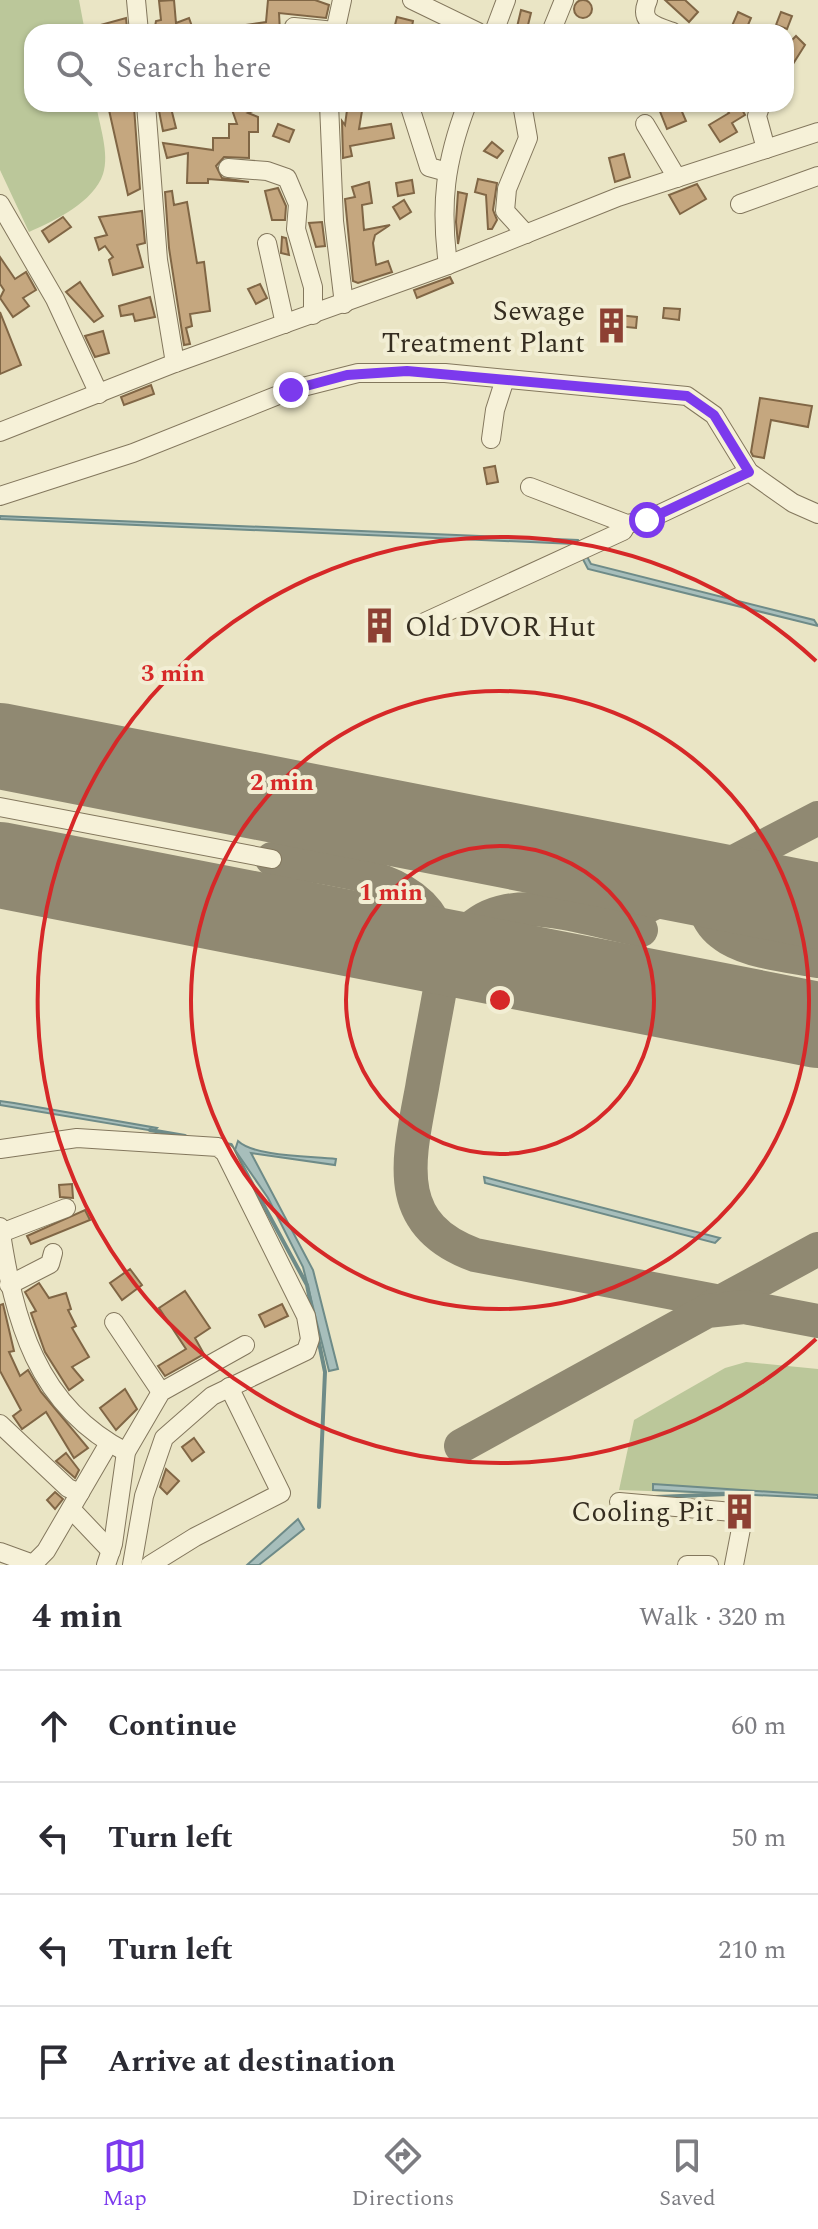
<!DOCTYPE html>
<html lang="en">
<head>
<meta charset="utf-8">
<style>
	:root { --surface:#fff; --page:#f7f7f7; --text:#2b2b33; --muted:#7c7c81; --line:#e1e1e2; --accent:#7c3aed }
	body { margin:0; font-family:Spectral,serif; background:var(--page); color:var(--text) }
	.stop { position:absolute; width:24px; height:24px; margin:-18px; border:6px solid #7c3aed; border-radius:50%; background:#fff }
	.stop.end { background:#7c3aed; border-color:#fff; box-shadow:0 2px 8px #0008 }
	.list { margin:0; padding:0; list-style:none }
	h2 { display:flex; justify-content:space-between; align-items:center; height:104px; margin:0; padding:0 32px; font-size:34px }
	h2 small { font-size:26px; font-weight:400; color:var(--muted) }
	.list li { display:grid; grid-template-columns:52px 1fr auto; gap:24px; align-items:center; box-sizing:border-box; height:112px; padding:0 32px; border-top:2px solid var(--line) }
	.list b { display:block; font-size:30px; white-space:nowrap }
	.list em { font-size:26px; font-style:normal; color:var(--muted) }
	.icon { flex:none; width:44px; height:44px; fill:none; stroke:currentColor; stroke-width:2; stroke-linecap:round; stroke-linejoin:round }
	.map { position:relative; flex:none; width:818px; height:1565px; overflow:hidden }
	.search { position:absolute; background:var(--surface); box-shadow:0 2px 6px #0004; left:24px; right:24px; top:24px; height:88px; display:flex; align-items:center; gap:20px; box-sizing:border-box; padding:0 28px; border-radius:24px; color:var(--muted); font-size:30px }
	.sheet { height:552px; background:var(--surface) }
	nav { display:flex; justify-content:space-around; align-items:center; box-sizing:border-box; height:112px; border-top:2px solid var(--line); background:var(--surface); font-size:22px; color:var(--muted) }
	nav a { display:grid; justify-items:center; gap:4px }
	nav .on { color:var(--accent) }
	.map>svg:first-child { display:block }
</style>
</head>
<body>
<div class="map">
<svg width="818" height="1565" viewBox="0 0 818 1565">
	<rect width="100%" height="100%" fill="#eae5c5"/>
	<!-- green -->
	<g fill="#bbc79a">
		<path d="M0 0H79L85 32H32V104H96C99 124 110 154 103 174 94 202 54 221 29 232L0 170Z"/>
		<path d="M746 1362 818 1369V1497L619 1490 634 1420 725 1368Z"/>
	</g>
	<!-- water -->
	<g fill="#a7bebb" stroke="#6e8b88" stroke-width="2">
		<path d="M0 516 578 540 591 564 814 620 818 626 588 569 575 544 0 519Z"/>
		<path d="M0 1101 14 1103 157 1128 154 1131 0 1105Z"/>
		<path d="M238 1141C255 1157 311 1156 336 1159L335 1165 251 1153 313 1270 338 1369 329 1371 303 1267 268 1198 235 1150Z"/>
		<path d="M484 1177 720 1238 715 1243 485 1183Z"/>
		<path d="M653 1484 818 1495V1498L653 1490Z"/>
		<path d="M298 1519 304 1529 259 1565H247Z"/>
	</g>
	<g fill="none" stroke-linecap="round" stroke-linejoin="round">
		<!-- stream -->
		<g stroke="#6e8b88" stroke-width="4">
			<path d="M150 1130 185 1136"/>
			<path d="M225 1144 231 1145 307 1285 312 1310"/>
			<path d="M318 1338 325 1372 319 1507"/>
			<path d="M657 1497 728 1494"/>
		</g>
		<!-- taxiway -->
		<g stroke="#908972" stroke-width="34">
			<path d="M818 818 707 876C687 949 770 952 818 961"/>
			<path d="M272 859C347 873 454 873 442 979"/>
			<path d="M606 919 628 916 707 876"/>
			<path d="M641 930C561 914 470 873 441 984 435 1018 428 1053 422 1088 409 1158 390 1224 475 1255L752 1308"/>
			<path d="M713 1306 818 1249"/>
			<path d="M461 1446 707 1311 744 1307 818 1321"/>
		</g>
		<!-- runway -->
		<g stroke="#908972" stroke-width="86">
			<path d="M0 746 818 906"/>
			<path d="M0 865 818 1025"/>
		</g>
	</g>
	<!-- building -->
	<g fill="#c5a77f" stroke="#806645" stroke-width="2">
		<circle cx="583" cy="9" r="9"/>
		<path d="M174 0 176 23 189 18 194 32H154L156 21 161 20 159 1Z"/>
		<path d="M268 0H315L329 5 326 18 279 13 280 32H239L238 26 266 22Z"/>
		<path d="M665 0H685L698 12 689 22Z"/>
		<path d="M521 10 531 13 527 29 517 27Z"/>
		<path d="M738 12 751 18 745 32 731 28Z"/>
		<path d="M781 12 792 16 787 29 776 25Z"/>
		<path d="M397 17 413 21 411 32 394 29Z"/>
		<path d="M126 18 127 28 122 32H87L86 29Z"/>
		<path d="M796 36 805 45 786 75V46Z"/>
		<path d="M170 104 176 128 163 131 158 106Z"/>
		<path d="M230 104H269L248 113 258 117V132H249V158L224 157 216 166 222 178 249 182 208 179V183H187L188 153 167 158 163 143 213 150V138H229V124H237Z"/>
		<path d="M657 104H670L673 110 680 107 686 121 667 129Z"/>
		<path d="M723 104H739L745 115 732 123 737 132 720 142 709 125 729 113Z"/>
		<path d="M134 107 140 189 128 195 109 110Z"/>
		<path d="M347 110 362 111 359 129 391 124 394 138 350 146 352 156 343 158 342 121 345 125Z"/>
		<path d="M278 124 294 130 289 142 273 136Z"/>
		<path d="M492 142 503 151 497 158 484 151Z"/>
		<path d="M624 154 630 177 615 182 609 158Z"/>
		<path d="M478 179 497 183 493 210 497 220 492 229H488L486 195 475 192Z"/>
		<path d="M412 180 414 193 398 196 396 183Z"/>
		<path d="M369 182 372 203 362 205 364 230 390 225 375 235 373 243 376 265 388 261 392 272 358 283 353 281 345 199 355 197 352 187Z"/>
		<path d="M697 184 706 199 680 214 669 195Z"/>
		<path d="M278 188 286 206 285 220H272L265 191Z"/>
		<path d="M172 191 174 205 187 202 197 263 204 262 210 311 190 314 192 326 186 328 190 344 184 345 169 248 165 192Z"/>
		<path d="M458 192 467 194 458 244 456 222Z"/>
		<path d="M404 200 411 212 400 219 393 207Z"/>
		<path d="M142 211 145 243 137 245 143 267 113 275 109 260 113 257 105 246 99 250 95 238 107 235 99 217Z"/>
		<path d="M63 217 71 227 49 242 42 231Z"/>
		<path d="M322 222 325 246 316 247 309 223Z"/>
		<path d="M282 237 286 238 289 255 281 253Z"/>
		<path d="M0 257 15 279 26 272 36 290 23 298 29 306 13 317 0 298 4 290 0 284Z"/>
		<path d="M450 277 453 283 417 298 414 290Z"/>
		<path d="M80 282 103 316 94 322 66 292Z"/>
		<path d="M260 284 267 298 256 304 248 289Z"/>
		<path d="M150 297 155 317 135 321 133 314 121 316 119 306Z"/>
		<path d="M664 308 680 309 679 320 663 318Z"/>
		<path d="M0 312 21 365 0 374Z"/>
		<path d="M608 314 637 317 636 328 607 325Z"/>
		<path d="M103 331 109 353 95 357 85 336Z"/>
		<path d="M151 385 154 394 124 405 121 397Z"/>
		<path d="M760 398 812 406 808 427 771 420 764 458 753 456 751 452Z"/>
		<path d="M495 466 498 482 487 484 484 468Z"/>
		<path d="M72 1184 73 1198 60 1197 59 1185Z"/>
		<path d="M85 1210 90 1220 31 1244 27 1236Z"/>
		<path d="M130 1269 142 1285 122 1300 110 1283Z"/>
		<path d="M39 1283 49 1298 66 1293 71 1309 68 1310 76 1326 72 1328 89 1357 72 1367 83 1380 69 1390 45 1352 31 1313 36 1311 25 1292Z"/>
		<path d="M185 1291 210 1328 195 1338 204 1354 165 1376 158 1366 186 1349 159 1308Z"/>
		<path d="M3 1304 14 1351 9 1352 20 1376 28 1370 41 1392 88 1448 74 1458 46 1412 22 1429 13 1416 21 1410 0 1371V1305Z"/>
		<path d="M282 1304 288 1316 265 1327 259 1315Z"/>
		<path d="M125 1389 137 1409 116 1430 100 1408Z"/>
		<path d="M194 1438 204 1452 192 1461 182 1447Z"/>
		<path d="M66 1453 79 1470 75 1478 56 1461Z"/>
		<path d="M166 1469 179 1481 167 1494 160 1487Z"/>
		<path d="M55 1492 63 1499 55 1509 47 1500Z"/>
	</g>
	<g fill="none" stroke-linecap="round" stroke-linejoin="round">
		<defs>
			<g id="minor">
				<path d="M136 0 139 32"/>
				<path d="M412 0 478 32"/>
				<path d="M648 0C638 22 655 26 673 32"/>
				<path d="M292 32 294 27 335 31"/>
				<path d="M335 32 342 0"/>
				<path d="M494 32 506 0"/>
				<path d="M551 32 564 0"/>
				<path d="M146 104 158 260 175 363"/>
				<path d="M329 104 334 221 344 304"/>
				<path d="M409 104 429 167 447 172"/>
				<path d="M522 104 528 138 507 189 505 211 526 234"/>
				<path d="M761 104 757 116 766 149"/>
				<path d="M645 124 677 178"/>
				<path d="M228 168 267 171 287 178 298 204 296 229 313 287V315"/>
				<path d="M0 204 55 299 99 394"/>
				<path d="M740 204 818 176"/>
				<path d="M267 243 285 324"/>
				<path d="M448 265C440 204 445 162 467 104"/>
				<path d="M0 432 175 363 448 265 618 197 818 132"/>
				<path d="M491 439 495 410 505 379"/>
				<path d="M530 487 627 524 647 520 749 472"/>
				<path d="M0 496 133 453 291 390 358 373H445L687 396 714 415 749 472 793 503 818 514"/>
				<path d="M414 627 623 531 627 524"/>
				<path d="M0 807 272 859"/>
				<path d="M0 1149 77 1138 218 1147 225 1153 306 1316 310 1339 306 1351 212 1396 164 1438 144 1496 132 1565"/>
				<path d="M0 1227C14 1320 36 1406 126 1452"/>
				<path d="M1 1233 66 1208"/>
				<path d="M9 1285 50 1264 53 1253"/>
				<path d="M114 1322 161 1392"/>
				<path d="M0 1424 68 1488 80 1493"/>
				<path d="M619 1502 744 1513 734 1565"/>
				<path d="M71 1509 111 1551"/>
				<path d="M0 1552 33 1564 46 1551 109 1443"/>
				<path d="M106 1565 113 1544 126 1452 161 1392 245 1345"/>
				<path d="M150 1565 195 1537 281 1493 229 1387"/>
				<path d="M687 1565H709"/>
			</g>
		</defs>
		<!-- minor casing -->
		<use href="#minor" stroke="#83775d" stroke-width="20"/>
		<!-- minor -->
		<use href="#minor" stroke="#f6f1d8" stroke-width="18"/>
	</g>
	<g fill="none" stroke-linecap="round" stroke-linejoin="round">
		<!-- route -->
		<path stroke="#7c3aed" stroke-width="10" d="M291 390 347 375 407 371 687 396 714 415 749 472 647 520"/>
	</g>
	<!-- distance rings -->
	<g fill="none" stroke="#d62828" stroke-width="4">
		<circle cx="500" cy="1000" r="154"/>
		<circle cx="500" cy="1000" r="309"/>
		<path d="M816 1339A463 463 0 1 1 816 661"/>
	</g>
	<!-- icons -->
	<defs>
		<symbol id="building-bare" viewBox="-9 -9 18 18"><path d="M-4-6H4V6H1V3H-1V6H-4ZM-2.5-4.3h1.7v1.8h-1.7ZM.8-4.3h1.7v1.8H.8ZM-2.5-1h1.7V.8h-1.7ZM.8-1h1.7V.8H.8Z" fill="#8d4033" stroke="#f2eed4" stroke-width="2.5" paint-order="stroke"/></symbol>
	</defs>
	<g fill-rule="evenodd">
		<use href="#building-bare" x="586" y="300" width="51" height="51"/>
		<use href="#building-bare" x="354" y="600" width="51" height="51"/>
		<use href="#building-bare" x="714" y="1486" width="51" height="51"/>
	</g>
	<g text-anchor="middle" stroke-width="8" stroke-linejoin="round" paint-order="stroke">
		<!-- poi labels -->
		<g font-size="28" fill="#352d20" stroke="#f2eed4" text-anchor="end">
			<text x="585" y="320">Sewage<tspan x="585" dy="32">Treatment Plant</tspan></text>
			<text x="405" y="636" text-anchor="start">Old DVOR Hut</text>
			<text x="714" y="1521">Cooling Pit</text>
		</g>
	</g>
	<circle cx="500" cy="1000" r="12" fill="#d62828" stroke="#f2eed4" stroke-width="4"/>
	<g font-size="24" text-anchor="middle" font-weight="bold" fill="#d62828" stroke="#f2eed4" stroke-width="8" stroke-linejoin="round" paint-order="stroke">
		<text x="173" y="681">3 min</text>
		<text x="282" y="790">2 min</text>
		<text x="391" y="900">1 min</text>
	</g>
</svg>
<div class="stop" style="left:647px;top:520px"></div>
<div class="stop end" style="left:291px;top:390px"></div>
<div class="search"><svg class="icon" aria-label="search" viewBox="0 0 24 24"><circle cx="10" cy="10" r="6"/><path d="M15 15l6 6"/></svg>Search here</div>
</div>
<section class="sheet">
<h2>4 min<small>Walk · 320 m</small></h2>
<ul class="list">
<li><svg class="icon" aria-label="ahead" viewBox="0 0 24 24"><path d="M12 20V5M6 11l6-6 6 6"/></svg><div><b>Continue</b></div><em>60 m</em></li>
<li><svg class="icon" aria-label="left" viewBox="0 0 24 24"><path d="M17 20v-9H6M10 6l-5 5 5 5"/></svg><div><b>Turn left</b></div><em>50 m</em></li>
<li><svg class="icon" aria-label="left" viewBox="0 0 24 24"><path d="M17 20v-9H6M10 6l-5 5 5 5"/></svg><div><b>Turn left</b></div><em>210 m</em></li>
<li><svg class="icon" aria-label="arrive" viewBox="0 0 24 24"><path d="M6 21V4h12l-3 4 3 4H6"/></svg><div><b>Arrive at destination</b></div></li>
</ul>
</section>
<nav>
<a class="on"><svg class="icon" aria-label="map" viewBox="0 0 24 24"><path d="M3 6l6-2 6 2 6-2v14l-6 2-6-2-6 2zM9 4v14M15 6v14"/></svg>Map</a>
<a><svg class="icon" aria-label="directions" viewBox="0 0 24 24"><path d="M12 3l9 9-9 9-9-9zM9 14v-3h6M13 9l2 2-2 2"/></svg>Directions</a>
<a><svg class="icon" aria-label="saved" viewBox="0 0 24 24"><path d="M7 4h10v16l-5-4-5 4z"/></svg>Saved</a>
</nav>
</body>
</html>
